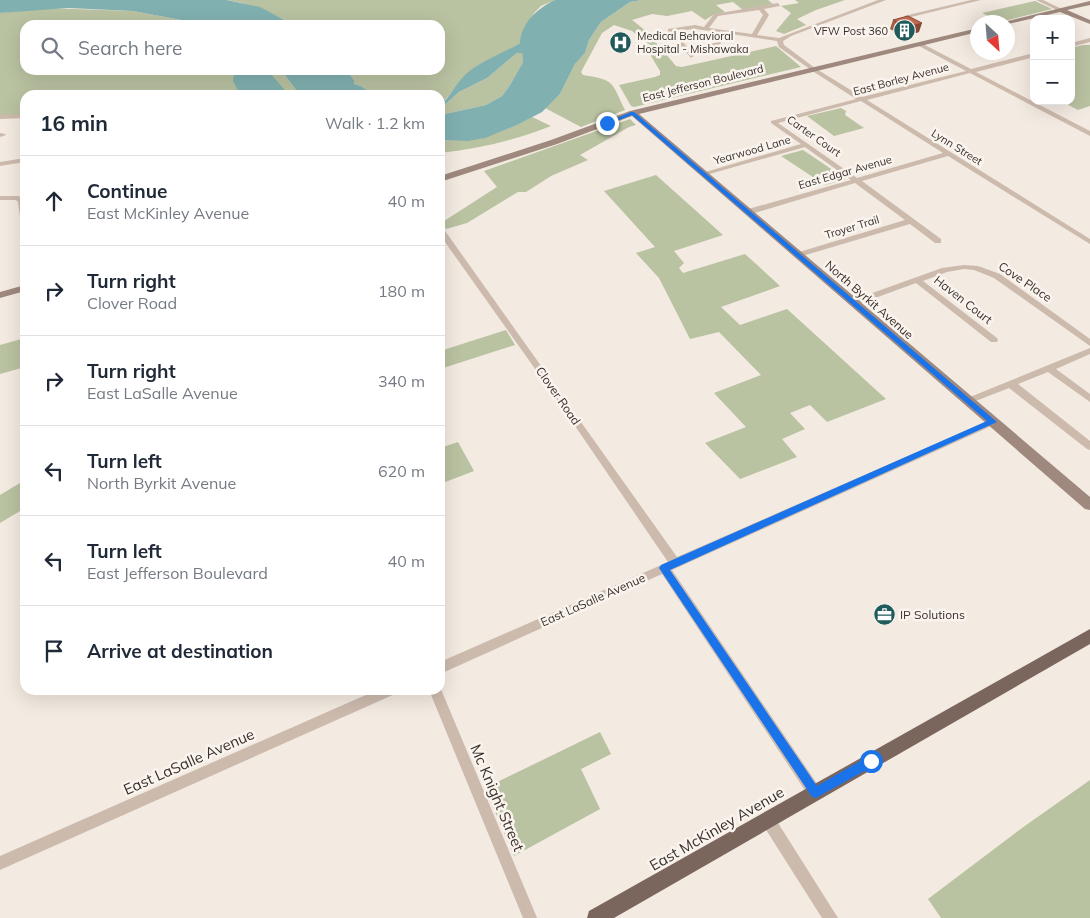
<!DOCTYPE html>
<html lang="en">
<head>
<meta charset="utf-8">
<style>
	:root { --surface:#fff; --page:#f6f6f7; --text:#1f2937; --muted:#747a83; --line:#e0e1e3 }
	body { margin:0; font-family:Mulish,sans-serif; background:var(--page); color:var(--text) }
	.controls { position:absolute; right:15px; top:15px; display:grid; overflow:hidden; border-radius:10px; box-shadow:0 5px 20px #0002 }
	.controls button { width:45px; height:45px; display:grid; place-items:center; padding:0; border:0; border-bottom:1px solid var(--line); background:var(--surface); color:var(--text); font:25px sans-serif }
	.compass { position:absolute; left:970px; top:15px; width:45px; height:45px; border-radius:50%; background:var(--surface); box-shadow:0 5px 20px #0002; rotate:154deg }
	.stop { position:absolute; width:15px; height:15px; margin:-11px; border:4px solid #1a73e8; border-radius:50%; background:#fff }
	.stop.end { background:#1a73e8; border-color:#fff; box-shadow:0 1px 5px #0008 }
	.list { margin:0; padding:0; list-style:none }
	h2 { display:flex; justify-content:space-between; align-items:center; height:65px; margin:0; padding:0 20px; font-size:21px }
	h2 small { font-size:16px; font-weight:400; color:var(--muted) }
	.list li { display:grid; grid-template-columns:32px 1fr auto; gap:15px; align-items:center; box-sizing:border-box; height:90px; padding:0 20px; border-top:1px solid var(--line) }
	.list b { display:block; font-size:19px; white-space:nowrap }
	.list p { margin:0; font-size:16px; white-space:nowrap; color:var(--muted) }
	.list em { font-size:16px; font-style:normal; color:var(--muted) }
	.icon { flex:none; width:28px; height:28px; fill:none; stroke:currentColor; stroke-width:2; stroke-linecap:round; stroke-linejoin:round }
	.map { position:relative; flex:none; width:1090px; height:918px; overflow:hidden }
	.search { position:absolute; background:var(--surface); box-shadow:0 5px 20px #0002; left:20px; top:20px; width:425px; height:55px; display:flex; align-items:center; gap:12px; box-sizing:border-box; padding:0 18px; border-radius:15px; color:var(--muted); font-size:19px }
	.panel { position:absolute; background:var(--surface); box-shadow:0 5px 20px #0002; left:20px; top:90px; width:425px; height:605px; border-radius:15px }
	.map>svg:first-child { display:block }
</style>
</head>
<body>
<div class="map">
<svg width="1090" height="918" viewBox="0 0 1090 918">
	<rect width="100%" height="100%" fill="#f3eae1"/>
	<!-- green -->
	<g fill="#b9c2a1">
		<path d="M227 0H555L541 6 534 13 520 43 466 75 440 106V95H374L361 86 354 84V80L346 70H440V25H294C275 14 249 3 227 0Z"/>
		<path d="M642 0H768L773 4 743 10 733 2 716 5 725 12 713 15 705 20 692 11 667 16 652 14 632 20 646 31 676 66 682 67 776 46 801 67 634 107 631 106 619 85 655 77 660 75V71L651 56 655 49 632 31 614 25 602 33 581 72 583 75C616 80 611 82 625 110L581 127 545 108 560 94 575 64 585 53 589 40 601 22 630 2Z"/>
		<path d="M795 0H845L816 10 797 19 806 25 784 34 776 31 791 13 781 6 799 3Z"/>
		<path d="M1035 1 1052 9 1000 22 982 13Z"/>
		<path d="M44 8 133 11 208 25H25V70H281L300 95H25V116H0V13Z"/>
		<path d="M1083 45H1090V106L1078 110 1061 101H1071V48Z"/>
		<path d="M517 53H522L523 62 510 85 502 96 486 105 440 115V109L459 92 487 78Z"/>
		<path d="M841 108 846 111 845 115 864 128 834 136 807 116Z"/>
		<path d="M532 117 551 126C516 140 478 149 440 153V140C473 142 503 133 532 117Z"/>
		<path d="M630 119 636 125 629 127 580 155 588 160 551 176 526 192H518L467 223 446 229 441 223 497 187 484 171Z"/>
		<path d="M803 150 846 179 825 185 781 156Z"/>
		<path d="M656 175 723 235 674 251 684 263 679 268 683 273 745 254 780 286 721 307 740 325 787 309 886 399 827 422 810 405 790 413 805 429 782 439 797 457 740 479 705 443 746 427 714 393 761 375 719 332 690 339 659 278 636 253 655 247 604 191Z"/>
		<path d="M506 330 515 345 440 369V351Z"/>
		<path d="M25 338V367L0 374V345Z"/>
		<path d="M458 442 474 471 440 484V448Z"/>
		<path d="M25 480V508L0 523V495Z"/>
		<path d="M600 732 611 754 581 769 600 809 514 856 485 788Z"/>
		<path d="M1090 780V918H941L928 899 1022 828Z"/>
	</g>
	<!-- water -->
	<g fill="#81b0b0">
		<path d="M0 0H227L260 7 294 25H208L133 11 68 8 0 13Z"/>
		<path d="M555 0H642L630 2 601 22 589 40 585 53 575 64 560 94 542 112 517 125 485 138 468 141 440 140V115L486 105 502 96 510 85 523 62 522 53H517L487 78 459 92 440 109V106C450 97 455 85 465 75 480 61 502 54 520 43 521 23 538 8 555 0Z"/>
		<path d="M281 70H346L354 80V84L361 86 374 95H300Z"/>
		<path d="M251 71 270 73 289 95H240L233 81 234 74Z"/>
	</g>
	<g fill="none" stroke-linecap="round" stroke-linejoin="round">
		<!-- street -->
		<g fill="#ccbaad" fill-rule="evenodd">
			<path d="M878 0H886L791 36 783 41 784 45 815 68 862 97 966 71 917 45V43H921L971 69 1034 53V57L976 72 1090 131V136L970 73 867 100 1090 239V244L948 156 862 181 941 239V243H935L910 224 799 257 795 255 796 253 905 220 855 183 751 214H745V210L851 180 805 147 706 175H702V173L801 144 771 123V121L856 99 811 70 779 47 777 41 731 34 719 45 690 51 694 56 691 58 668 31V29L695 25 704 27 714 14 778 3 780 6 764 9 769 15 757 35 779 38ZM759 10 763 15 752 34 709 28 718 16ZM695 29 726 33 715 43 688 48 674 31ZM861 101 943 153 857 178 778 123Z"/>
			<path d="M971 0H981L907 18 904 16Z"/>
			<path d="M1036 0H1043L1064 10 1059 11Z"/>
			<path d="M1090 38V42L1071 47V43Z"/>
			<path d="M25 114V118L0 119V115Z"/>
			<path d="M0 133 5 134 6 135 0 137Z"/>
			<path d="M25 158V162L0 166V162Z"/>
			<path d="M0 196H18L25 199V226L21 224 18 202 16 200H0Z"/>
			<path d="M440 228H443L677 557 990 420H996L998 422 996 424 672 570 820 788 822 793 820 798 815 800 810 798 662 574 440 674V662L668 562 560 404 440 235Z"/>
			<path d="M964 265 978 266 1000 274 1090 339V346L994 278 974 270 964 269 947 272 923 281 997 338 998 340 997 342H991L916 283 856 305 853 306 849 303 850 301 942 268Z"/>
			<path d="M1090 348V354L1056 369 1090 394V402L1048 372 1018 384 1090 441V450L1087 449 1009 388 968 404 963 401 965 399Z"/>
			<path d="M440 687 535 913 537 918H523L429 690H440Z"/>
			<path d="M377 690H397L395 694 0 870V856Z"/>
			<path d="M768 813 773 815 838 918H822L763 825 761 820 763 815Z"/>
		</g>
		<!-- secondary -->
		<g fill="#9f897e" fill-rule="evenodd">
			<path d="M1090 1V5L1067 10 1090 20V24L1060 12 1008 24 1004 22Z"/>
			<path d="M978 28V32L639 114 1090 497V510L1085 509 632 116 557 144 440 182V176L551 140 630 111Z"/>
			<path d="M25 285V291L0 298V292Z"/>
		</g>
		<!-- primary -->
		<path fill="#7b665d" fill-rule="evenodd" d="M1090 629V644L614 918H587L589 911Z"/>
	</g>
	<!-- wall -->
	<path fill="#a85944" d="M893 20 919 32 904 36 890 29Z"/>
	<!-- shaded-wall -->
	<path fill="#884837" d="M922 23 919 32 904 36 907 27Z"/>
	<!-- building -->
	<path fill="#c3674f" stroke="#884837" d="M908 16 922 23 907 27 893 20Z"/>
	<!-- route -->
	<path fill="#1a73e8" d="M631 112H634L997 422 670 570 817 786 867 757 871 756 875 757 876 761 875 765 816 798 812 797 659 568 661 565 987 421 632 115 609 124 605 123Z"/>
	<!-- icons -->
	<defs>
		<symbol id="building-disc" viewBox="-11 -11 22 22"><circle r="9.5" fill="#215a5b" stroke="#faf4ee"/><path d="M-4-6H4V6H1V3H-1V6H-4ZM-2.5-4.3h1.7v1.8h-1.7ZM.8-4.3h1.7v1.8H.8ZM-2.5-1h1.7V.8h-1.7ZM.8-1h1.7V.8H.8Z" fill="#fff"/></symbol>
		<symbol id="hospital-disc" viewBox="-11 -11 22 22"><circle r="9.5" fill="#215a5b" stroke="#faf4ee"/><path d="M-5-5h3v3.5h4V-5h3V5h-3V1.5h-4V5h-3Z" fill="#fff"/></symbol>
		<symbol id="office-disc" viewBox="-11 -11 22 22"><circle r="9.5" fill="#215a5b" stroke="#faf4ee"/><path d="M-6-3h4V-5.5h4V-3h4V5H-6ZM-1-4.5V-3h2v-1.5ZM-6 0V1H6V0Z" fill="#fff"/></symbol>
	</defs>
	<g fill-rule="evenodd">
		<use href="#building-disc" x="892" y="18" width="25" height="25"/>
		<use href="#hospital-disc" x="608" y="30" width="25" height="25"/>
		<use href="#office-disc" x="872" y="602" width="25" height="25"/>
	</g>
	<g text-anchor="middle" stroke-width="5" stroke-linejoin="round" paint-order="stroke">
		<!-- far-poi labels -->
		<g font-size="11" fill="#3a2f2b" stroke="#faf4ee" text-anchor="end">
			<text x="888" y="35">VFW Post 360</text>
			<text x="637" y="40" text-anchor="start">Medical Behavioral<tspan x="637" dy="13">Hospital - Mishawaka</tspan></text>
		</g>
		<!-- far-street labels -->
		<g font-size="11" fill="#3a2f2b" stroke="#faf4ee">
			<text transform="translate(901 79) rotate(-15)" y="4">East Borley Avenue</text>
			<text transform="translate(703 83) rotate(-14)" y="4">East Jefferson Boulevard</text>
			<text transform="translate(814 136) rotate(35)" y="4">Carter Court</text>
			<text transform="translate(957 147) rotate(32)" y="4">Lynn Street</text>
			<text transform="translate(752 150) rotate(-16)" y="4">Yearwood Lane</text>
			<text transform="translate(845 172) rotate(-16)" y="4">East Edgar Avenue</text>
			<text transform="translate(852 227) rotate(-17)" y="4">Troyer Trail</text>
		</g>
		<!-- street labels -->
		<g font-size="12" fill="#3a2f2b" stroke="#faf4ee">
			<text transform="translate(1025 282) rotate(34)" y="4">Cove Place</text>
			<text transform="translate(869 300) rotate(41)" y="4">North Byrkit Avenue</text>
			<text transform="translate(963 300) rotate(38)" y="4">Haven Court</text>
			<text transform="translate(558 396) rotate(55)" y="4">Clover Road</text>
			<text transform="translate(593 600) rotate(-24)" y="4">East LaSalle Avenue</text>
		</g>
		<!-- poi labels -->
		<g font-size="12" fill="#3a2f2b" stroke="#faf4ee" text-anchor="start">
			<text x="900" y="619">IP Solutions</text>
		</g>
		<!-- near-street labels -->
		<g font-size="15" fill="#3a2f2b" stroke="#faf4ee">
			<text transform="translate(189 762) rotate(-24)" y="5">East LaSalle Avenue</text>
			<text transform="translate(497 798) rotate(67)" y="5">Mc Knight Street</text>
			<text transform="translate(717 829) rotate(-30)" y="5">East McKinley Avenue</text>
		</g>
	</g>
</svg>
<div class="controls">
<button>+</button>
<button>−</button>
</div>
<svg class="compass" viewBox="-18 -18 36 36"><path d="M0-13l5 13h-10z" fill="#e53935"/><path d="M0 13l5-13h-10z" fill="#747a83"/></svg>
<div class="stop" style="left:871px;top:761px"></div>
<div class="stop end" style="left:607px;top:123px"></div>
<div class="search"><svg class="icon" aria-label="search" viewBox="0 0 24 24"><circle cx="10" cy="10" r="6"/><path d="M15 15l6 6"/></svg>Search here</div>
<section class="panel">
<h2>16 min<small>Walk · 1.2 km</small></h2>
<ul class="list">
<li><svg class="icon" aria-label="ahead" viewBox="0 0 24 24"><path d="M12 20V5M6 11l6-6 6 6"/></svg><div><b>Continue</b><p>East McKinley Avenue</p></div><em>40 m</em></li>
<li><svg class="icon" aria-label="right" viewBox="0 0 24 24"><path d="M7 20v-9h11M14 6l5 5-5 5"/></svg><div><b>Turn right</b><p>Clover Road</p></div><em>180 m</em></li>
<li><svg class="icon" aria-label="right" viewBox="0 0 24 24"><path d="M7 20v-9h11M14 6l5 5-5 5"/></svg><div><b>Turn right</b><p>East LaSalle Avenue</p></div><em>340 m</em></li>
<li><svg class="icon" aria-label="left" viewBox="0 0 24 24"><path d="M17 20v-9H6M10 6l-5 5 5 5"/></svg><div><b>Turn left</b><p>North Byrkit Avenue</p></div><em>620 m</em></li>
<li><svg class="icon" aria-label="left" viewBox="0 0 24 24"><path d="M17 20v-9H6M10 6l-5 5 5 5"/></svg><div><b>Turn left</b><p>East Jefferson Boulevard</p></div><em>40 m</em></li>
<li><svg class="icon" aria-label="arrive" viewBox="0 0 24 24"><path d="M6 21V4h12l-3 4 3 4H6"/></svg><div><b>Arrive at destination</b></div></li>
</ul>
</section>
</div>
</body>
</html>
